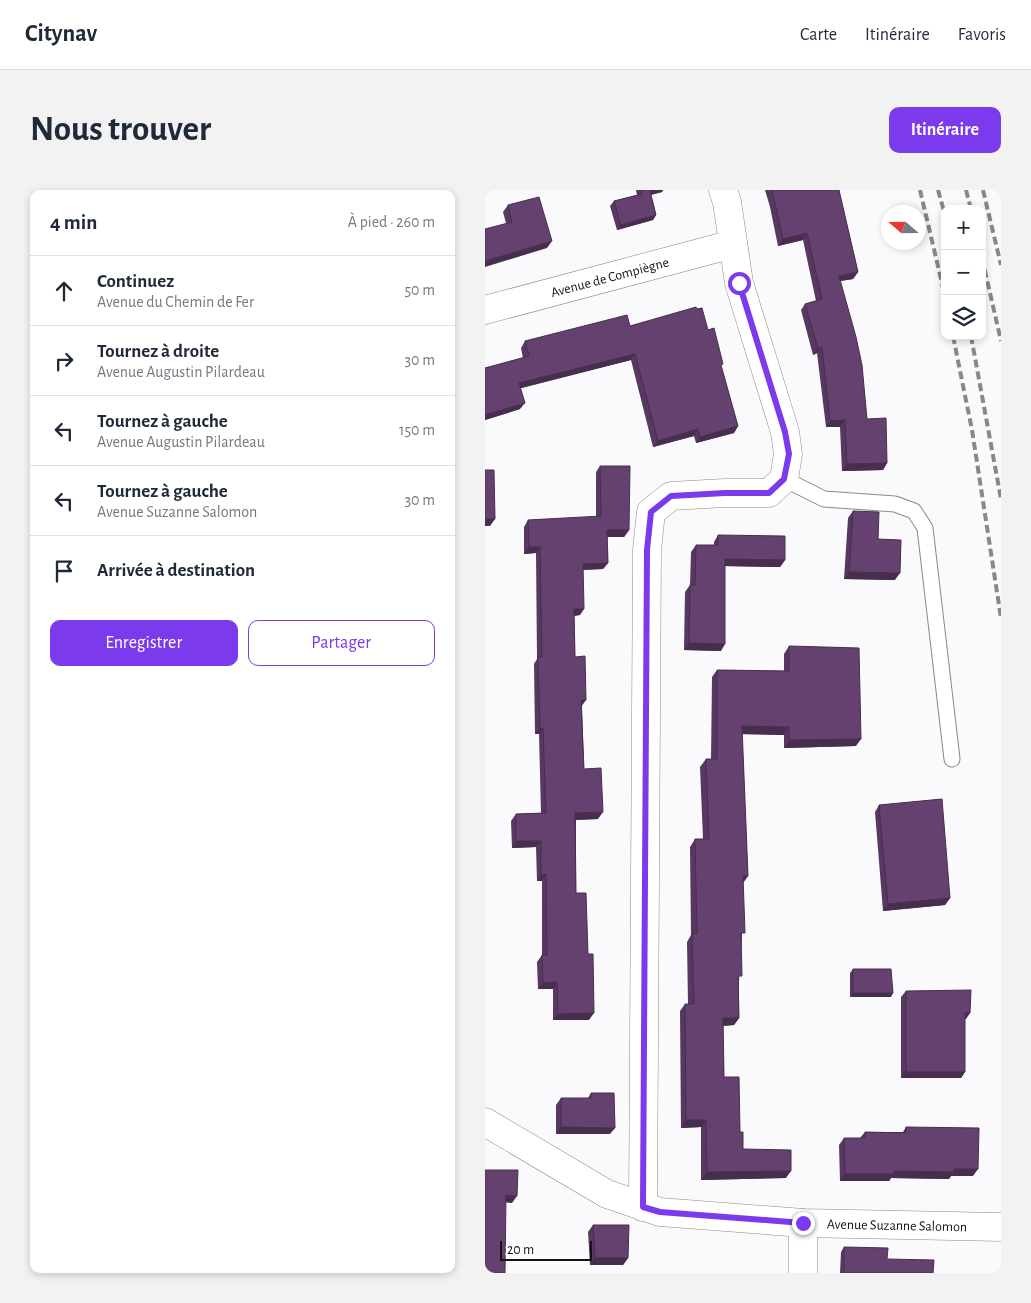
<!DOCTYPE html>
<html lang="fr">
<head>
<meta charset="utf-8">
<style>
	:root { --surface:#fff; --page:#f2f2f3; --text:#1f2937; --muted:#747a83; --line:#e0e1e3; --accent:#7c3aed }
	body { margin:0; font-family:"Alegreya Sans",sans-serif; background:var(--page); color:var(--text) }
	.controls { position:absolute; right:15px; top:15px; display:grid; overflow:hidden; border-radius:10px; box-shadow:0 2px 8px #0003 }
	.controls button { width:45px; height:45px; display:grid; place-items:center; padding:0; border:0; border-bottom:1px solid var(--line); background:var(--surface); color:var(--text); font:25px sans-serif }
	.compass { position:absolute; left:396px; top:15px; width:45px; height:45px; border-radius:50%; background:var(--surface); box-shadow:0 2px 8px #0003; rotate:290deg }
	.scale { position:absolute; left:15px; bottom:12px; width:92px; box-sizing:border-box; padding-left:5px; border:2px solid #131314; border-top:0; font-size:14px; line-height:18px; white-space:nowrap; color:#131314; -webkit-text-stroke:4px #fff; paint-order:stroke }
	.stop { position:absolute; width:15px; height:15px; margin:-11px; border:4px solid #7c3aed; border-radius:50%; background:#fff }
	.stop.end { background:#7c3aed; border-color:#fff; box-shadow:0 1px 5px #0008 }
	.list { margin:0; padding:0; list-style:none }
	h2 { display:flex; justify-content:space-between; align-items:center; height:65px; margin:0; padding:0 20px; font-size:21px }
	h2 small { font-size:16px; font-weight:400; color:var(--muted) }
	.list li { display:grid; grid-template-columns:32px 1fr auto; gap:15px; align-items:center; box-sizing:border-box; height:70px; padding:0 20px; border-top:1px solid var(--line) }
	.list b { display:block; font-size:19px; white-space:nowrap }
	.list p { margin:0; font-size:16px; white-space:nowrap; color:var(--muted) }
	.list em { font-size:16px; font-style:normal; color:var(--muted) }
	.actions { display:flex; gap:10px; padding:15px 20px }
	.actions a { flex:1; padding:11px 0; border:1px solid var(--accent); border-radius:10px; text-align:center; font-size:18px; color:var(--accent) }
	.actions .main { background:var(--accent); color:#fff }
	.icon { flex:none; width:28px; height:28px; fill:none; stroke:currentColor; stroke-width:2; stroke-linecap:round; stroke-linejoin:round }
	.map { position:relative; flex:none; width:516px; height:1083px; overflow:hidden; border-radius:10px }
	header { display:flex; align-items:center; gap:30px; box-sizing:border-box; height:70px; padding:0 25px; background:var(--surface); border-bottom:1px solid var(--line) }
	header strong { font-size:24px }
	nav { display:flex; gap:28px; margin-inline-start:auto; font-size:18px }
	.intro { display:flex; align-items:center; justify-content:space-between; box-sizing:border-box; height:120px; padding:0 30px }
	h1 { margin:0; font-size:35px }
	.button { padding:12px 22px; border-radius:10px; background:var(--accent); color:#fff; font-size:18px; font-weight:700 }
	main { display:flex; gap:30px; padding:0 30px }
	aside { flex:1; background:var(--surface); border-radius:10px; box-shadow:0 2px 8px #0003 }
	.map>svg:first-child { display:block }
</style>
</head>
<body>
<header>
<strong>Citynav</strong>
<nav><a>Carte</a><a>Itinéraire</a><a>Favoris</a></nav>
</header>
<div class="intro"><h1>Nous trouver</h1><a class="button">Itinéraire</a></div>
<main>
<aside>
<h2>4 min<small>À pied · 260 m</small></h2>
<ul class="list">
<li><svg class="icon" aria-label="ahead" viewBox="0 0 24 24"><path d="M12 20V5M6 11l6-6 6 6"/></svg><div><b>Continuez</b><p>Avenue du Chemin de Fer</p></div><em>50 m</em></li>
<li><svg class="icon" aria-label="right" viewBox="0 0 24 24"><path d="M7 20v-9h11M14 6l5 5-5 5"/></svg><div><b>Tournez à droite</b><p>Avenue Augustin Pilardeau</p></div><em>30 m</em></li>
<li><svg class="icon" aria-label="left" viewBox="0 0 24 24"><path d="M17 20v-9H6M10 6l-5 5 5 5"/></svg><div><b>Tournez à gauche</b><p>Avenue Augustin Pilardeau</p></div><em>150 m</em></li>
<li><svg class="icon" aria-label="left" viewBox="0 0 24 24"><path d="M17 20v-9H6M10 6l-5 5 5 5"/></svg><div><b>Tournez à gauche</b><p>Avenue Suzanne Salomon</p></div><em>30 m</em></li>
<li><svg class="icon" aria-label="arrive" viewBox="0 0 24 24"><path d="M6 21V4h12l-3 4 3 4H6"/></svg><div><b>Arrivée à destination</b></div></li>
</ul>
<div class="actions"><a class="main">Enregistrer</a><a>Partager</a></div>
</aside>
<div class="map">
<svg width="516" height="1083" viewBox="0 0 516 1083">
	<rect width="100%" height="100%" fill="#fafafd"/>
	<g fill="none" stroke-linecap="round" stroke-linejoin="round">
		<defs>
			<path id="service" d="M299 289 339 309 410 314 429 321 440 338 467 569"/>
			<g id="minor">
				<path id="s1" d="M0 120 248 54"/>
				<path id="s2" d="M0 932 122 1004 175 1022 318 1033 516 1037"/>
				<path d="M158 1017 162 360 166 322 186 306 240 303H284L299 289 303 264 300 242 254 93 242 12 238 0"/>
				<path d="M318 1083V1033"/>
			</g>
		</defs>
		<!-- service casing -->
		<use href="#service" stroke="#89898c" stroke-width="17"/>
		<!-- minor casing -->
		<use href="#minor" stroke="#89898c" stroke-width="29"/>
		<!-- service -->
		<use href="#service" stroke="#fff" stroke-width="15"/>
		<!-- minor -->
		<use href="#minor" stroke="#fff" stroke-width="28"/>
		<!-- rail -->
		<g stroke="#88888a" stroke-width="4" stroke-dasharray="8 4" stroke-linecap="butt">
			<path d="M435 0 460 106"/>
			<path d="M453 0 460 25"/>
			<path d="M481 0 486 19"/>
			<path d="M498 0 516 75"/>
			<path d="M497 68 516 151"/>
			<path d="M468 146 487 240 516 428"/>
			<path d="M486 146 516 309"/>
		</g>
	</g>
	<!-- wall -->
	<g fill="#573860">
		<path d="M151 0H178L177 2 166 5 171 25 168 30 132 40 125 16 129 11 152 5Z"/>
		<path d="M280 0H354L373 82 368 89 355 91 382 229 402 273 398 280 357 281 355 237H341L332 163 328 165 316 120 320 114 331 111 318 50 293 56 285 17Z"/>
		<path d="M23 15 62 58 21 33 18 22Z"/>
		<path d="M212 119 223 140 236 177 253 236 249 243 211 253 209 246 168 257 146 170 35 198V219L0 230V178L38 168 36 158 40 151 145 136Z"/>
		<path d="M115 276 144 340 139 347H122L123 373 118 379 98 380 95 425 89 426 90 467 97 516 99 579 113 629 91 630V703L104 830H68V799H53L52 772 57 765V691H52L51 657 27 658 26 631 31 624 56 623 54 544H50L49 474 52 469 51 363 39 364V337L43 330 111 327V282Z"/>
		<path d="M368 321 393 349 410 390 359 389 363 328Z"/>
		<path d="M233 345 300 370 295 377 240 376 236 461 199 460 200 402 205 395 206 362 211 355H229V352Z"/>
		<path d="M304 456 371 556 299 558V545L257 544 263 686 258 693 257 748 254 791V828L249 835 238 836 239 887 255 942 258 959 301 988 216 990V937L196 938 195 821 200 814H203L202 752 206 745 205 657 210 649H218L215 577 221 569H226L227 487 232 480 299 481V464Z"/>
		<path d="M394 615 465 708 460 715 398 721 390 622Z"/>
		<path d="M368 779 406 807H365V783Z"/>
		<path d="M421 801 481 829H480V882L476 888H416V807Z"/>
		<path d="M106 903 125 944H71V915L76 908H103Z"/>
		<path d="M421 937 488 986H466L464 989 406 988 404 991H355L354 955 359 948H375L380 942H418Z"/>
		<path d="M108 1035 143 1068 138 1075H105L103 1042Z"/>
		<path d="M359 1057 402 1069 448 1083H355L356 1062Z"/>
	</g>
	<!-- shaded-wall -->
	<g fill="#472e4e">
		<path d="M170 0H178L177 2 161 6 165 1Z"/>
		<path d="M171 25 168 30 132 40 136 35Z"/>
		<path d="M322 43 318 50 293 56 298 49Z"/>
		<path d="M67 51 62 58 0 77V71Z"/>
		<path d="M373 82 368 89 349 92 354 86Z"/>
		<path d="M337 157 332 163 328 165 333 158Z"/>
		<path d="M150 164 146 170 29 200 34 193Z"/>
		<path d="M40 213 35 219 0 230V225Z"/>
		<path d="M360 230 355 237H341L345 231Z"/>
		<path d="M253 236 249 243 211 253 215 247Z"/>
		<path d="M213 239 209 246 168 257 173 251Z"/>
		<path d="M402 273 398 280 357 281 362 274Z"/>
		<path d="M0 329H10L5 336H0Z"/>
		<path d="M122 340H144L139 347H118Z"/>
		<path d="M44 357H55L51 363 39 364Z"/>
		<path d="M240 369 300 370 295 377 235 376Z"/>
		<path d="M123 373 118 379 93 380 98 374Z"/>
		<path d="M364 382 415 383 410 390 359 389Z"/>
		<path d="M89 419H99L95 425 84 426Z"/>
		<path d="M204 453 240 454 236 461 199 460Z"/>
		<path d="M96 510H101L96 517Z"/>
		<path d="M257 536 304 537 299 545 251 544Z"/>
		<path d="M55 538H58L54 544H50Z"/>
		<path d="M376 549 371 556 299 558 304 550Z"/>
		<path d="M118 622 113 629 86 630 90 623Z"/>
		<path d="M31 651H56L51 657 27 658Z"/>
		<path d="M61 684 57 691H52L56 685Z"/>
		<path d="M258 686H263L258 693Z"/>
		<path d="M465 708 460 715 398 721 403 714Z"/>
		<path d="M72 792 68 799H53L58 793Z"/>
		<path d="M368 803H408L406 807H365Z"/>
		<path d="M109 823 104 830H68L73 824Z"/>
		<path d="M480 823H485L481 829H476Z"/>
		<path d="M238 828H254L249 835 233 836Z"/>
		<path d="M421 882H480L476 888H416Z"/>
		<path d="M201 930H221L216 937 196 938Z"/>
		<path d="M76 937 130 938 125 944H71Z"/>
		<path d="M469 979H493L488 986H466L464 989 406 988 404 991H355L360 984 409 981Z"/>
		<path d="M306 981 301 988 216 990 222 982Z"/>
		<path d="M21 1005 32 1006 27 1013 16 1012Z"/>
		<path d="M110 1068H143L138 1075H105Z"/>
	</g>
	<!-- building -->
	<g fill="#654170" stroke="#472e4e">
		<path d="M156 0H170L165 1 171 25 136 35 129 11 157 4Z"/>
		<path d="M287 0H354L373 82 354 86 371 147 377 175 382 229 401 228 402 273 362 274 360 230 345 231 337 157 333 158 320 114 337 109 322 43 298 49Z"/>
		<path d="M54 7 67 51 0 71V39L27 32 23 15Z"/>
		<path d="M211 117 212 119 217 118 223 140 229 138 238 174 236 175 253 236 215 247 213 239 173 251 150 164 34 193 40 213 0 225V178L44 166 40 151 142 125 145 136Z"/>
		<path d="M115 276H145L144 340H122L123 373 98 374 99 419H89L90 467 100 466 101 510H96L99 579 116 578 118 622 90 623 91 703H101L103 764H108L109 823 73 824 72 792 58 793 57 765H62L61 684 56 685V651H31V624L61 623 58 538H55L53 467H57L55 357H44L43 330 116 326Z"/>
		<path d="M0 280H9L10 329H0Z"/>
		<path d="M368 321 394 322 393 349 416 350 415 383 364 382Z"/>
		<path d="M233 345 300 346V370L240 369V454L204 453 205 395H210L211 355H233Z"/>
		<path d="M304 456 374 458 376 549 304 550V537L257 536 263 686H258L260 743H256L257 786H253L254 828H238L239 887H254L255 942H258V959L306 960V981L222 982 221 930H201L200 814H209L207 744H212L210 649H224L221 569H232V480L304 481Z"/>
		<path d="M457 609 465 708 403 714 394 615Z"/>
		<path d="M368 779H406L408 803H368Z"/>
		<path d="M486 800 485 823H480V882H421V801Z"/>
		<path d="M106 903H129L130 938 76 937V908H106Z"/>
		<path d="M421 937 494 938 493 979H469V982L409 981V984H360L359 948H380V942L421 943Z"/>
		<path d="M0 980H33L32 1006 21 1005 20 1083H0Z"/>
		<path d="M108 1035H144L143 1068H110Z"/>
		<path d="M359 1057 403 1058 402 1069 449 1070 448 1083H359Z"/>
	</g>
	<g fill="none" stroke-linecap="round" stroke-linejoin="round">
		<!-- route -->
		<path stroke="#7c3aed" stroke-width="6" d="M254 93 300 242 304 264 299 289 284 303H240L186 306 166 322 162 360 158 1017 175 1022 318 1033"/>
	</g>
	<g text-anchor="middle" stroke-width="5" stroke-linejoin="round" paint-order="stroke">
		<!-- street labels -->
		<g font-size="14" fill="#131314" stroke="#fff">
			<text dy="5" stroke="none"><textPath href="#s1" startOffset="129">Avenue de Compiègne</textPath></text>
			<text dy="5" stroke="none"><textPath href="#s2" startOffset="435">Avenue Suzanne Salomon</textPath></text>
		</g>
	</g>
</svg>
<div class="controls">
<button>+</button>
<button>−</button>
<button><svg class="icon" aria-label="layers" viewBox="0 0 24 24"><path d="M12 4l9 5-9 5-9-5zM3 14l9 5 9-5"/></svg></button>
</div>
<svg class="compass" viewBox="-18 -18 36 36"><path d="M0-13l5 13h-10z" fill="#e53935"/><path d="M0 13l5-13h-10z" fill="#747a83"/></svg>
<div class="scale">20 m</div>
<div class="stop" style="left:254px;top:93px"></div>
<div class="stop end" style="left:318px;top:1033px"></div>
</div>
</main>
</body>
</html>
